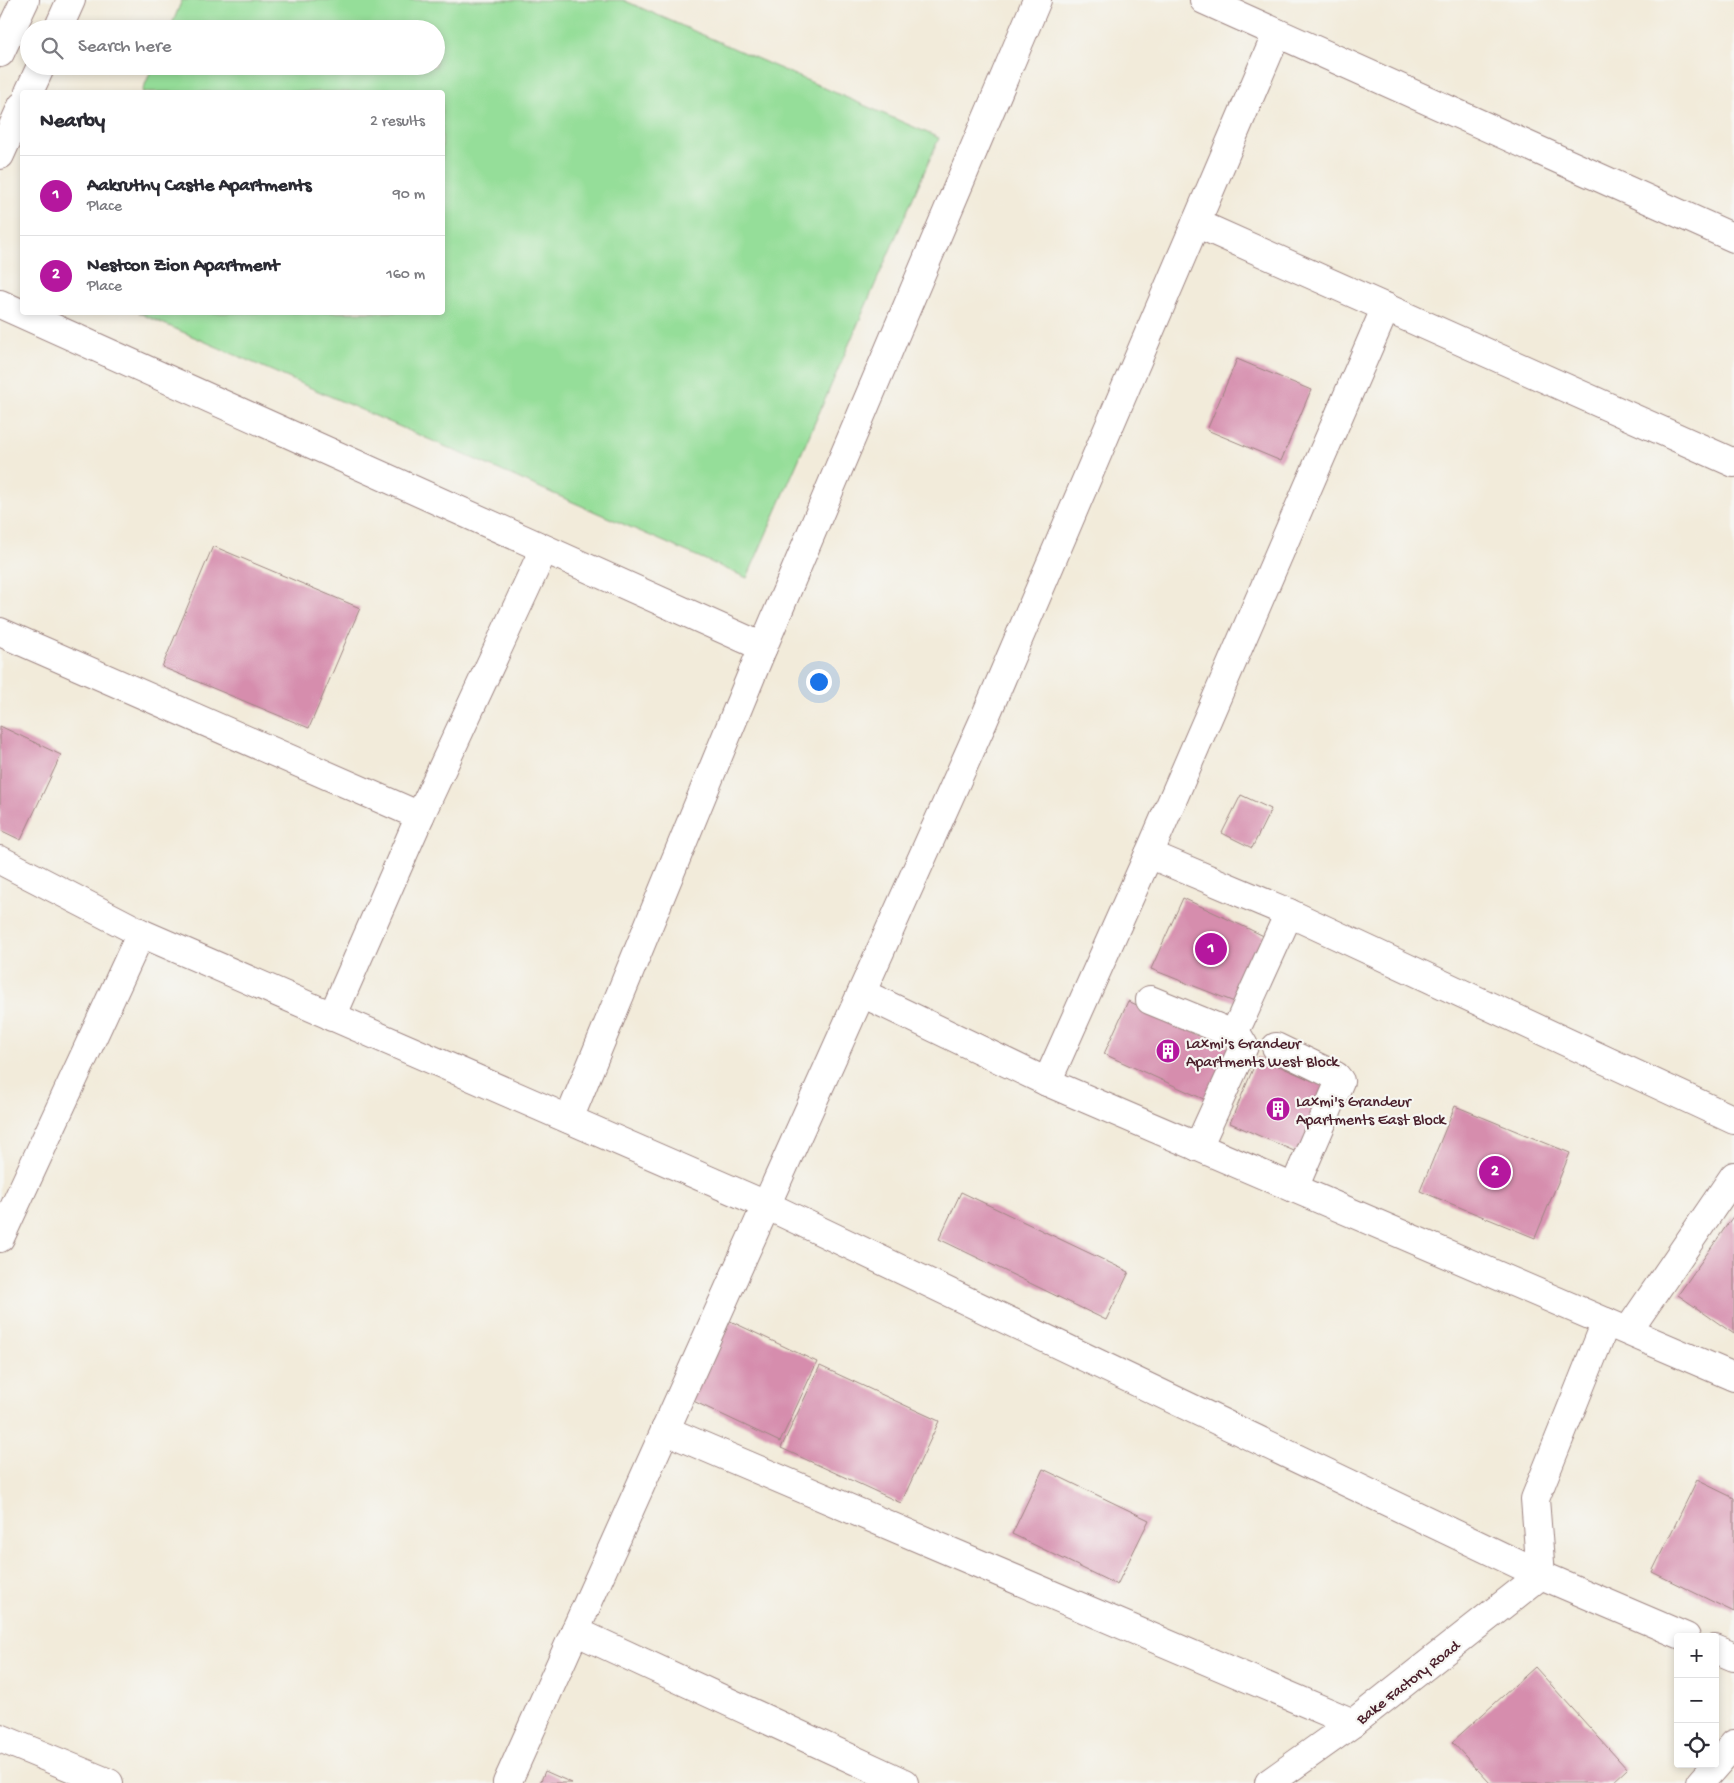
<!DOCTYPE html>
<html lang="en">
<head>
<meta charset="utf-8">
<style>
	:root { --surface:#fff; --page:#f2f2f3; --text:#2b2b33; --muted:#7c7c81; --line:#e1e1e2; --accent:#b5179e }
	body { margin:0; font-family:"Gochi Hand",sans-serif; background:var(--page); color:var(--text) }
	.controls { position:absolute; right:15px; bottom:15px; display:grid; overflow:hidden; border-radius:5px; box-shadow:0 2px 8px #0003 }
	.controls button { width:45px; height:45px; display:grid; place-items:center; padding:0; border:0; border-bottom:1px solid var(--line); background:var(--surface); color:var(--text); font:25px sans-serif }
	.you { position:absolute; left:818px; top:681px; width:18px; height:18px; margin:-12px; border:4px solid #fff; border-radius:50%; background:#1a73e8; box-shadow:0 0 0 8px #1a73e833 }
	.badge { display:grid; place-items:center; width:32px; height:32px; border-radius:50%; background:var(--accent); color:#fff; font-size:16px; font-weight:700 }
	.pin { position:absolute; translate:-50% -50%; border:2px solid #fff; box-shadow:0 1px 5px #0006 }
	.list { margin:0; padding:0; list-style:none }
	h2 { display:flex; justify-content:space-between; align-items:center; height:65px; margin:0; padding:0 20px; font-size:21px }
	h2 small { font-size:16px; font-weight:400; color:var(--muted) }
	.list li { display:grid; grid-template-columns:32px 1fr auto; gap:15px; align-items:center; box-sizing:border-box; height:80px; padding:0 20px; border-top:1px solid var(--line) }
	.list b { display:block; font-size:19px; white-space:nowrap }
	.list p { margin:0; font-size:16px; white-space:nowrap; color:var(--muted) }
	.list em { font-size:16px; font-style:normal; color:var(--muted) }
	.icon { flex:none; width:28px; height:28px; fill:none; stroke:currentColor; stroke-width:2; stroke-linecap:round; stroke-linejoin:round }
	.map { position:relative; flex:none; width:1734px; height:1783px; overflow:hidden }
	.search { position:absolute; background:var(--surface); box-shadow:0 2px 8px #0003; left:20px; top:20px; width:425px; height:55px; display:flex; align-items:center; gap:12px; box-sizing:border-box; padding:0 18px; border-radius:28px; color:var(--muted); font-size:19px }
	.panel { position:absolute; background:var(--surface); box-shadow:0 2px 8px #0003; left:20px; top:90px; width:425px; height:225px; border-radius:5px }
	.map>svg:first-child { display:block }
</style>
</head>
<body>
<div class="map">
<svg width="1734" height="1783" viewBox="0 0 1734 1783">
	<rect width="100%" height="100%" fill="#f6f6f2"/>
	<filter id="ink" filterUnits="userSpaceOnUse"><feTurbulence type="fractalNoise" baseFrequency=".02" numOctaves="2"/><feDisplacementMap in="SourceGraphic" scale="10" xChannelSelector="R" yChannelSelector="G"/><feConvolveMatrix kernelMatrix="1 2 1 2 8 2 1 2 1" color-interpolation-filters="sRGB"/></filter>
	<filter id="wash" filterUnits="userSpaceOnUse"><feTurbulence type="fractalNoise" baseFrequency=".0096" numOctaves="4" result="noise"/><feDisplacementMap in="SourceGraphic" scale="20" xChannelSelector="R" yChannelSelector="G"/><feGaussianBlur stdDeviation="1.12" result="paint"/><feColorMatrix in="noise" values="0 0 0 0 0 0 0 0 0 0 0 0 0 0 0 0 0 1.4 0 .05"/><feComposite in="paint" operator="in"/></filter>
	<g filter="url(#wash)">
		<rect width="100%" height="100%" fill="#f2ebda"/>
		<!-- green -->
		<path fill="#95de99" stroke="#707e62" d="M182 0H623L939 138 747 578 139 313 442 312V92H142L153 66H436V29H170Z"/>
		<g id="blocks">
			<!-- building -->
			<g fill="#d68dad">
				<path d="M1237 359 1311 390 1281 461 1207 430Z"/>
				<path d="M213 546 360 608 309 728 162 667Z"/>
				<path d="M0 726 61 755 21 840 0 830Z"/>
				<path d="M1241 795 1271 809 1252 848 1222 833Z"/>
				<path d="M1183 898 1268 938 1237 1003 1151 969Z"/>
				<path d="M1128 1001 1232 1048 1208 1101 1104 1054Z"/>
				<path d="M1258 1057 1329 1088 1301 1154 1230 1123Z"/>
				<path d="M1455 1106 1570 1153 1535 1238 1420 1191Z"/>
				<path d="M961 1192 1129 1272 1106 1320 939 1239Z"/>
				<path d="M1734 1215V1334L1678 1295Z"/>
				<path d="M726 1319 817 1362 780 1442 689 1399Z"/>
				<path d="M820 1366 939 1421 901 1503 781 1448Z"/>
				<path d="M1043 1469 1149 1520 1117 1585 1012 1534Z"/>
				<path d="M1697 1480 1734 1498V1612L1652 1572Z"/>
				<path d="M1535 1667 1627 1769 1612 1783H1490L1452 1742Z"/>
				<path d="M545 1771 572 1783H540Z"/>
			</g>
		</g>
	</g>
	<g filter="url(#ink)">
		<use href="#blocks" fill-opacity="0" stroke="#9e8582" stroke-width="1"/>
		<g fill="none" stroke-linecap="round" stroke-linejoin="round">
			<defs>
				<g id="street">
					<path d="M1204 0 1734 238"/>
					<path d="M1196 223 1734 463"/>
					<path d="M0 304 763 647"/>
					<path d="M0 632 420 816"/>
					<path d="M1149 854 1289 913 1734 1120"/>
					<path d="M0 860 141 933 766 1205 1541 1575 1686 1637"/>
					<path d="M862 993 1047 1082 1734 1377"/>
					<path d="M1150 1000 1238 1036 1244 1046 1198 1147"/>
					<path d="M332 1017 420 816 544 549"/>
					<path d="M1240 1021 1289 913"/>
					<path d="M1276 1047 1336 1076 1340 1081 1294 1188"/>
					<path d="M1047 1082 1149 854 1386 307"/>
					<path d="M569 1119 763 647 1037 0"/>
					<path d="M0 1238 141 933"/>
					<path d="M1628 1331 1734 1176"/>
					<path d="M665 1430 1353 1723"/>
					<path d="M575 1631 904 1783"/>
					<path d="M1715 1649 1734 1657"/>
					<path d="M0 1738 109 1783"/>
					<path d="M507 1783 983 722 1277 33"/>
					<path d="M1269 1783 1353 1723 1541 1575 1535 1499 1606 1322"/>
				</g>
				<g id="secondary">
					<path d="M58 29 71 0"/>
					<path d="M0 53 25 0"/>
					<path d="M29 92 41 66"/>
					<path d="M0 155 22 106"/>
					<path d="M1700 1783 1734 1744"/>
				</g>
			</defs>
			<!-- street casing -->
			<use href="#street" stroke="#9e8582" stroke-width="30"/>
			<!-- secondary casing -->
			<use href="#secondary" stroke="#9e8582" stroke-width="30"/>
			<!-- street -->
			<use href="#street" stroke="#fff" stroke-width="28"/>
			<!-- secondary -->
			<use href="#secondary" stroke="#fff" stroke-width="28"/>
		</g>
	</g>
	<!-- icons -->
	<defs>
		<symbol id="building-disc" viewBox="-11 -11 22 22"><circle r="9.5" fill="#b5179e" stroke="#f6f6f2"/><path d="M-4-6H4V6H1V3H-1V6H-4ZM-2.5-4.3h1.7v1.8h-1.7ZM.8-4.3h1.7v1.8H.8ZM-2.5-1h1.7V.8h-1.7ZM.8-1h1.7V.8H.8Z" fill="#fff"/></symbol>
	</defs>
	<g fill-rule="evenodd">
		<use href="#building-disc" x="1154" y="1037" width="28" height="28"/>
		<use href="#building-disc" x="1264" y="1095" width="28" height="28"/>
	</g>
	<g text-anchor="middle" stroke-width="4.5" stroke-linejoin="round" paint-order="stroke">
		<!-- poi labels -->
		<g font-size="16" fill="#4a1f2b" stroke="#f6f6f2" text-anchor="start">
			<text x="1186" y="1048">Laxmi's Grandeur<tspan x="1186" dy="18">Apartments West Block</tspan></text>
			<text x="1296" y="1106">Laxmi's Grandeur<tspan x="1296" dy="18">Apartments East Block</tspan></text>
		</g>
		<!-- street labels -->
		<g font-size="16" fill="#4a1f2b" stroke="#f6f6f2">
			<text transform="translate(1407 1681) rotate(-38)" y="6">Bake Factory Road</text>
		</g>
	</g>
</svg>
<div class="controls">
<button>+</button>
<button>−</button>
<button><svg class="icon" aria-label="locate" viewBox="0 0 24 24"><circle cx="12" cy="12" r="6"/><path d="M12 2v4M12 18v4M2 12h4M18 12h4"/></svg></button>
</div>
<div class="you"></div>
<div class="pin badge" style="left:1211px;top:949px">1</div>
<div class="pin badge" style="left:1495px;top:1172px">2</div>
<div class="search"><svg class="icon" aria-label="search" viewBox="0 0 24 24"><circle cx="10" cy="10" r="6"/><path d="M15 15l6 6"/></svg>Search here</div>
<section class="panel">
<h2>Nearby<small>2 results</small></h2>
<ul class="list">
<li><span class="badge">1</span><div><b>Aakruthy Castle Apartments</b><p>Place</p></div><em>90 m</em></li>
<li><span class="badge">2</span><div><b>Nestcon Zion Apartment</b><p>Place</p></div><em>160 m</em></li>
</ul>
</section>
</div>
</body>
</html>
